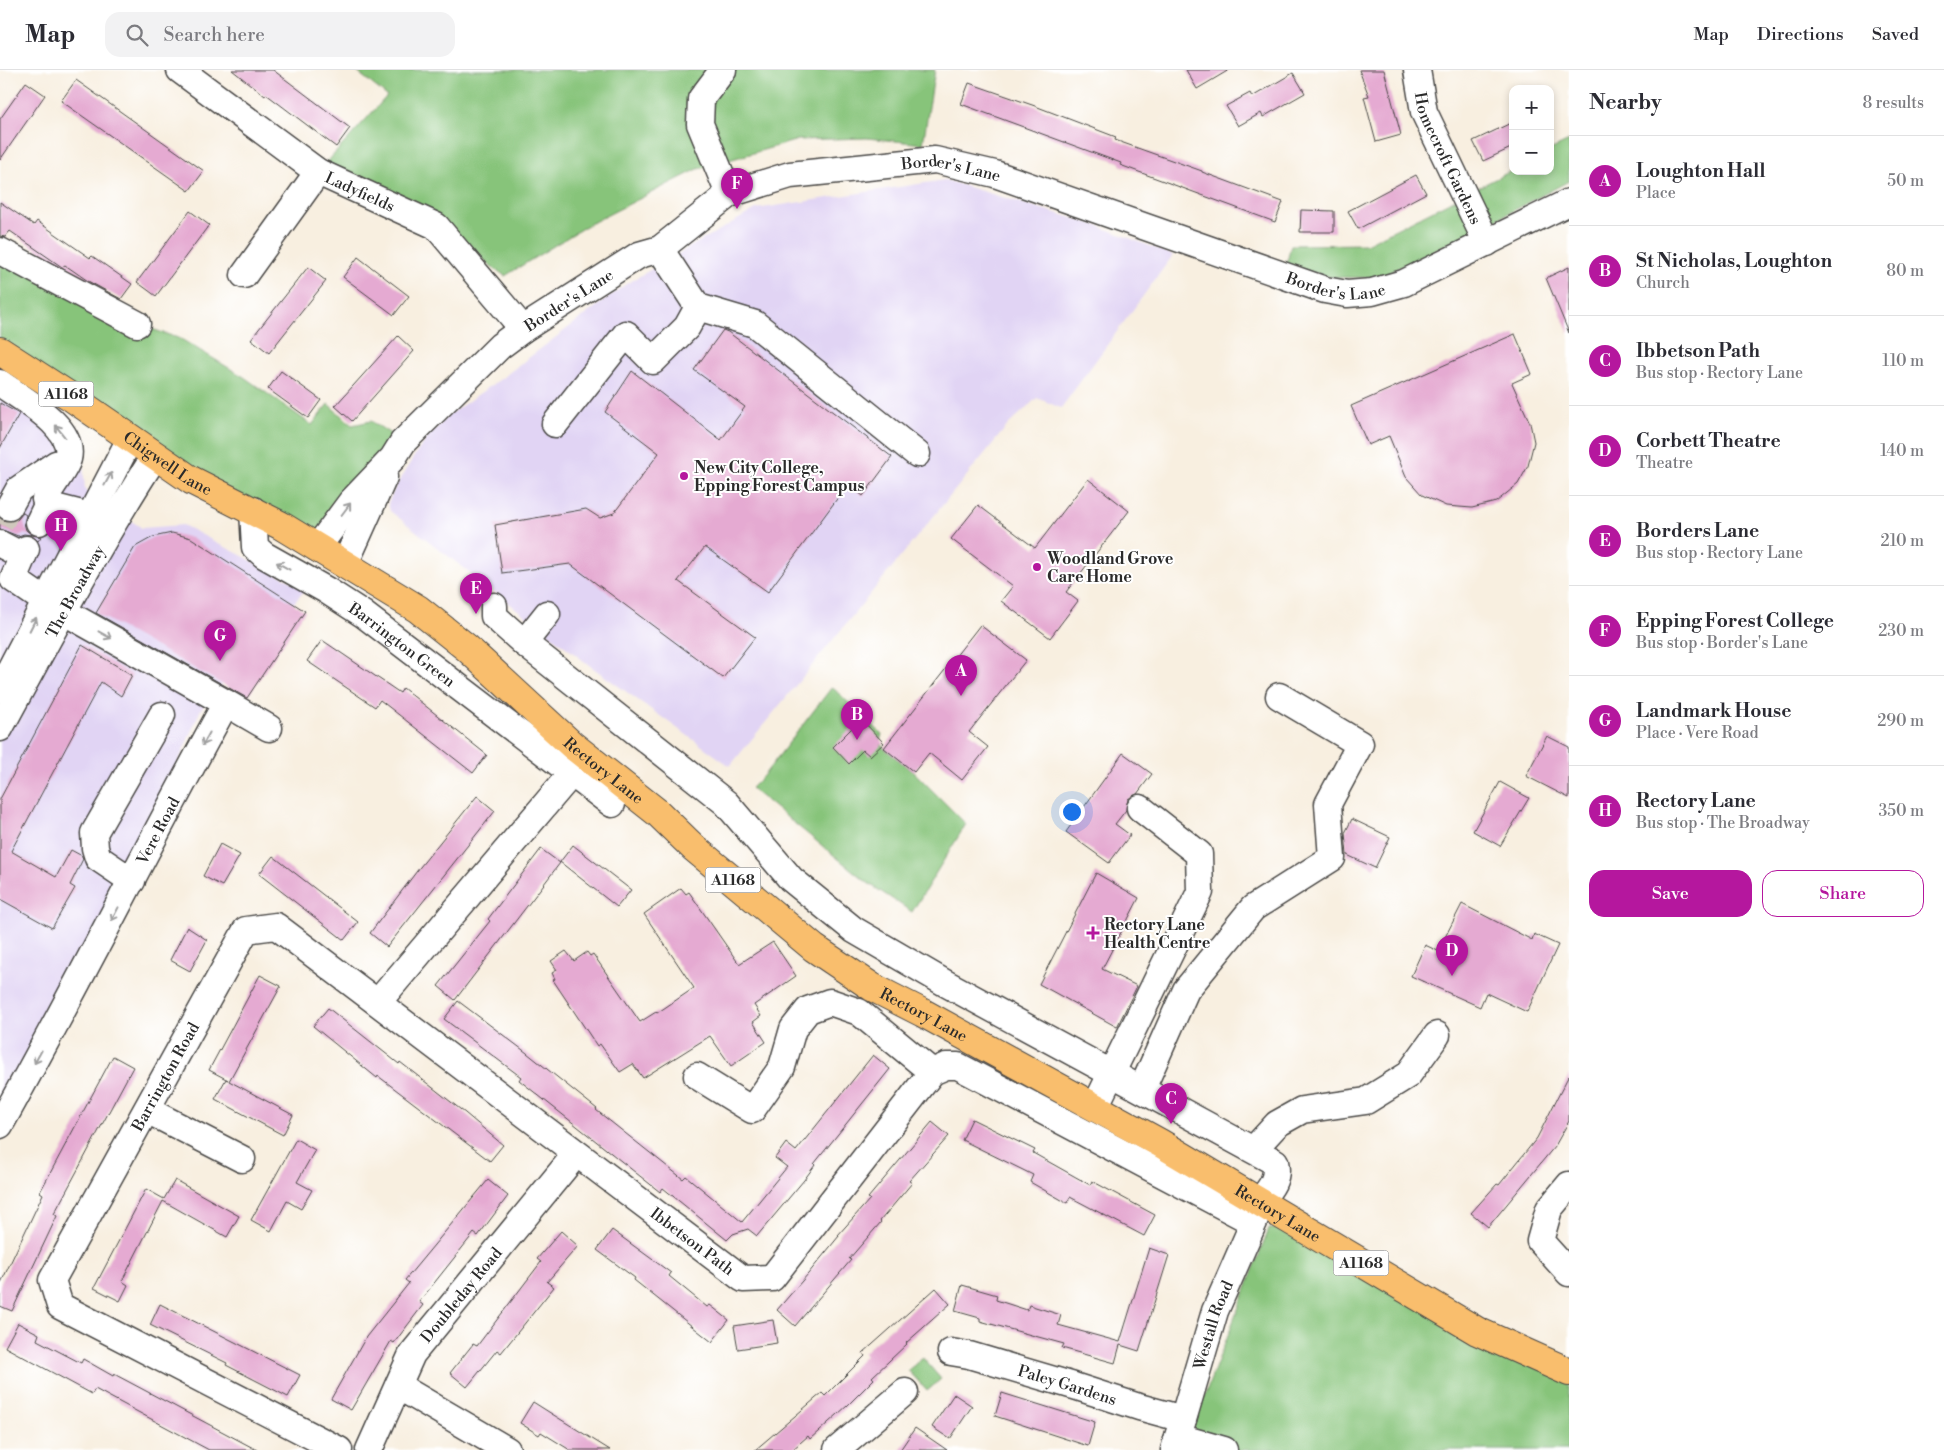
<!DOCTYPE html>
<html lang="en">
<head>
<meta charset="utf-8">
<style>
	:root { --surface:#fff; --page:#f2f2f3; --text:#2b2b33; --muted:#7c7c81; --line:#e1e1e2; --accent:#b5179e }
	body { margin:0; font-family:"Libre Bodoni",serif; background:var(--page); color:var(--text) }
	.controls { position:absolute; right:15px; top:15px; display:grid; overflow:hidden; border-radius:10px; box-shadow:0 2px 8px #0003 }
	.controls button { width:45px; height:45px; display:grid; place-items:center; padding:0; border:0; border-bottom:1px solid var(--line); background:var(--surface); color:var(--text); font:25px sans-serif }
	.you { position:absolute; left:1071px; top:741px; width:18px; height:18px; margin:-12px; border:4px solid #fff; border-radius:50%; background:#1a73e8; box-shadow:0 0 0 8px #1a73e833 }
	.badge { display:grid; place-items:center; width:32px; height:32px; border-radius:50%; background:var(--accent); color:#fff; font-size:16px; font-weight:700 }
	.pin { position:absolute; translate:-50% -41px; filter:drop-shadow(0 1px 2px #0008) }
	.pin::after { content:''; position:absolute; top:26px; width:18px; height:15px; background:inherit; clip-path:polygon(0 0,100% 0,50% 100%) }
	.list { margin:0; padding:0; list-style:none }
	h2 { display:flex; justify-content:space-between; align-items:center; height:65px; margin:0; padding:0 20px; font-size:21px }
	h2 small { font-size:16px; font-weight:400; color:var(--muted) }
	.list li { display:grid; grid-template-columns:32px 1fr auto; gap:15px; align-items:center; box-sizing:border-box; height:90px; padding:0 20px; border-top:1px solid var(--line) }
	.list b { display:block; font-size:19px; white-space:nowrap }
	.list p { margin:0; font-size:16px; white-space:nowrap; color:var(--muted) }
	.list em { font-size:16px; font-style:normal; color:var(--muted) }
	.actions { display:flex; gap:10px; padding:15px 20px }
	.actions a { flex:1; padding:11px 0; border:1px solid var(--accent); border-radius:15px; text-align:center; font-size:18px; color:var(--accent) }
	.actions .main { background:var(--accent); color:#fff }
	.icon { flex:none; width:28px; height:28px; fill:none; stroke:currentColor; stroke-width:2; stroke-linecap:round; stroke-linejoin:round }
	.map { position:relative; flex:none; width:1569px; height:1380px; overflow:hidden }
	header { display:flex; align-items:center; gap:30px; box-sizing:border-box; height:70px; padding:0 25px; background:var(--surface); border-bottom:1px solid var(--line) }
	header strong { font-size:24px }
	nav { display:flex; gap:28px; margin-inline-start:auto; font-size:18px }
	.search { width:350px; height:45px; background:var(--page); display:flex; align-items:center; gap:12px; box-sizing:border-box; padding:0 18px; border-radius:15px; color:var(--muted); font-size:19px }
	main { display:flex }
	aside { flex:1; background:var(--surface) }
	.map>svg:first-child { display:block }
</style>
</head>
<body>
<header>
<strong>Map</strong>
<div class="search"><svg class="icon" aria-label="search" viewBox="0 0 24 24"><circle cx="10" cy="10" r="6"/><path d="M15 15l6 6"/></svg>Search here</div>
<nav><a>Map</a><a>Directions</a><a>Saved</a></nav>
</header>
<main>
<div class="map">
<svg width="1569" height="1380" viewBox="0 0 1569 1380">
	<rect width="100%" height="100%" fill="#fff"/>
	<filter id="ink" filterUnits="userSpaceOnUse"><feTurbulence type="fractalNoise" baseFrequency=".02" numOctaves="2"/><feDisplacementMap in="SourceGraphic" scale="10" xChannelSelector="R" yChannelSelector="G"/><feConvolveMatrix kernelMatrix="1 2 1 2 8 2 1 2 1" color-interpolation-filters="sRGB"/></filter>
	<filter id="wash" filterUnits="userSpaceOnUse"><feTurbulence type="fractalNoise" baseFrequency=".0096" numOctaves="4" result="noise"/><feDisplacementMap in="SourceGraphic" scale="20" xChannelSelector="R" yChannelSelector="G"/><feGaussianBlur stdDeviation="1.12" result="paint"/><feColorMatrix in="noise" values="0 0 0 0 0 0 0 0 0 0 0 0 0 0 0 0 0 1.4 0 .05"/><feComposite in="paint" operator="in"/></filter>
	<g filter="url(#wash)">
		<rect width="100%" height="100%" fill="#f8efe0"/>
		<!-- built -->
		<g fill="#e1d4f4">
			<path d="M945 110 1096 155 1173 185 1061 338 1037 328 1008 355 730 696 589 595 390 441 388 433 397 414 415 385 428 367 445 349 444 348 502 308 626 214 756 139Z"/>
			<path d="M0 328 82 380 85 420 142 458 183 455 306 519 201 639 129 807 0 1049Z"/>
		</g>
		<!-- green -->
		<g fill="#87c47a" stroke="#597852">
			<path d="M355 0H935L923 74 867 68 798 70 698 99 586 156 505 206 436 156 318 102 387 26Z"/>
			<path d="M1569 71V111L1492 152 1378 208 1330 207 1286 196 1291 175 1366 174 1513 100V101H1550V80Z"/>
			<path d="M0 187 137 254 181 269 244 307 312 355 328 334 352 355 371 351 403 372 345 494 0 273Z"/>
			<path d="M832 617 882 664 880 671 884 678 914 702 966 754 912 842 868 813 751 718 764 705Z"/>
			<path d="M1294 1158 1569 1311V1380H1221L1189 1370 1195 1350 1269 1159Z"/>
			<path d="M923 1288 941 1309 927 1321 908 1300Z"/>
		</g>
		<g id="blocks">
			<!-- building -->
			<g fill="#e5aad2">
				<path d="M232 0H273L350 58 336 77 266 24 265 26Z"/>
				<path d="M1186 0H1229L1197 19Z"/>
				<path d="M1359 0H1384L1401 65 1376 72 1364 27 1369 26Z"/>
				<path d="M1293 3 1305 23 1263 47 1261 43 1238 56 1226 36 1250 23 1252 27Z"/>
				<path d="M76 10 204 101 189 121 61 31Z"/>
				<path d="M26 12 45 25 0 90V49Z"/>
				<path d="M969 13 1035 36 1116 67 1115 70 1202 101V102L1283 132 1275 152 1120 95 1121 93 961 34Z"/>
				<path d="M1513 52V77L1483 91 1473 71Z"/>
				<path d="M1416 105 1426 123 1358 159 1348 141Z"/>
				<path d="M0 132 34 155 37 151 90 188 92 186 132 214 121 229 88 211 65 195 62 197 10 161 5 167 0 166Z"/>
				<path d="M1301 140 1334 141V162H1300Z"/>
				<path d="M190 141 209 155 156 226 137 212Z"/>
				<path d="M358 187 409 226 394 245 343 207Z"/>
				<path d="M308 197 326 211 269 283 251 269Z"/>
				<path d="M1569 197V263L1546 208Z"/>
				<path d="M723 260 728 262 892 387 863 426 848 414 768 522 705 477 678 511 755 567 723 608 570 494 502 503 495 455 586 439 600 448 614 443 659 383 605 342 632 301 721 370 745 337 694 300Z"/>
				<path d="M1515 264 1532 304 1512 313 1530 353 1534 372 1528 396 1518 414 1496 432 1472 438 1446 436 1422 425 1406 407 1389 366 1368 375 1351 336Z"/>
				<path d="M398 266 414 281 352 351 335 336Z"/>
				<path d="M281 301 321 330 308 348 268 319Z"/>
				<path d="M0 333 19 344 0 378Z"/>
				<path d="M1088 409 1129 441 1066 522 1078 531 1050 568 1001 531 1013 516 951 469 978 435 1035 478Z"/>
				<path d="M23 443 26 445 24 453 26 460 32 465 41 467 38 471 31 465 24 464 18 466 0 459V449L10 452 17 450Z"/>
				<path d="M172 463 191 468 305 541 247 628 96 543 135 477 153 467Z"/>
				<path d="M980 555 1026 590 969 662 988 677 962 710 929 683 914 702 884 678Z"/>
				<path d="M322 570 400 623 403 618 487 685 473 703 380 630 375 637 307 591Z"/>
				<path d="M82 575 132 605 121 626 101 612 11 781 56 807 71 780 82 786 83 789 70 815 75 818 52 858 0 829V729Z"/>
				<path d="M861 649 884 673 870 686 863 680 849 694 833 677Z"/>
				<path d="M1547 666 1569 677V728L1526 706Z"/>
				<path d="M1123 683 1152 704 1137 724 1128 729 1126 740 1115 754 1130 765 1109 793 1066 762Z"/>
				<path d="M1500 712 1529 728 1500 776 1473 761Z"/>
				<path d="M477 726 495 741 387 877 370 863 420 797Z"/>
				<path d="M1352 749 1390 767 1375 798 1347 785 1345 763Z"/>
				<path d="M220 774 240 785 222 816 203 806Z"/>
				<path d="M573 775 631 820 617 837 560 792Z"/>
				<path d="M541 779 560 793 455 930 438 916 490 851 488 849Z"/>
				<path d="M273 786 358 852 344 870 259 804Z"/>
				<path d="M1096 803 1139 828 1102 899 1137 916 1117 957 1039 914Z"/>
				<path d="M681 818 686 824 689 822 739 894 773 872 796 906 754 935 761 946 753 952 766 972 731 996 710 966 643 1008 633 994 620 1002 600 974 597 976 553 910 555 909 552 903 557 900 551 891 566 881 574 891 587 882 590 886 593 884 640 952 656 942 657 943 694 918 644 844Z"/>
				<path d="M1462 834 1532 870 1534 864 1558 875 1527 942 1486 923 1480 937 1411 906 1425 875 1438 881Z"/>
				<path d="M187 857 207 870 190 901 170 890Z"/>
				<path d="M260 905 281 916 229 1011 293 1045 283 1065 215 1029 226 1009 228 1010 209 1000Z"/>
				<path d="M458 931 527 983 597 1039 596 1040 683 1109 686 1106 742 1152 787 1097 775 1088 786 1073 796 1081 873 985 890 999 814 1094 815 1095 804 1110 757 1166 748 1159 733 1164 727 1170 663 1118 660 1122 519 1010 521 1007 444 949Z"/>
				<path d="M328 938 399 994 400 992 465 1043 503 1075 490 1091 378 1006 377 1008 313 956Z"/>
				<path d="M113 986 133 997 54 1144 57 1146 12 1241 0 1236V1215L43 1124 40 1122Z"/>
				<path d="M1569 1005V1051L1555 1076 1488 1157 1471 1143 1497 1114 1499 1115 1537 1068Z"/>
				<path d="M972 1049 1035 1080 1033 1083 1090 1115 1092 1111 1155 1145 1144 1166 1070 1127 1067 1133 1030 1112 1033 1105 962 1070Z"/>
				<path d="M932 1052 949 1066 909 1111 912 1113 880 1151 881 1152 849 1189 851 1190 795 1256 777 1240 808 1204 839 1166 838 1165 870 1129 868 1128Z"/>
				<path d="M296 1069 315 1080 297 1112 312 1120 301 1139 287 1131 271 1161 251 1150Z"/>
				<path d="M175 1110 239 1146 227 1167 163 1131 122 1211 128 1215 120 1231 94 1218 146 1119 164 1129Z"/>
				<path d="M488 1110 508 1126 478 1166 474 1163 419 1232 423 1235 394 1273 391 1271 351 1340 331 1329 366 1267 409 1213 405 1210Z"/>
				<path d="M612 1160 671 1203 669 1206 707 1237 710 1235 729 1250 712 1272 634 1210 635 1208 597 1180Z"/>
				<path d="M561 1161 578 1176 547 1212 554 1217 501 1283 497 1280 467 1317 450 1303 473 1274 477 1276 541 1192 537 1189Z"/>
				<path d="M1149 1178 1169 1185 1139 1281 1120 1275 1115 1293 1062 1278 1064 1274 980 1251V1248L955 1241 962 1215 997 1225 996 1230 1027 1240 1029 1235 1061 1245 1058 1255 1120 1272Z"/>
				<path d="M936 1218 950 1234 906 1273 907 1274 872 1307 874 1309 847 1336 810 1369 808 1366 792 1380H755L822 1323 825 1326 865 1286 863 1283Z"/>
				<path d="M160 1234 300 1305 288 1327 226 1295 227 1293 150 1255Z"/>
				<path d="M773 1250 777 1273 738 1279 734 1256Z"/>
				<path d="M18 1253 39 1264 37 1270 81 1293 83 1289 113 1306 114 1304 257 1380H209L95 1319 92 1324 5 1277Z"/>
				<path d="M1002 1323 1095 1352 1088 1376 995 1346Z"/>
				<path d="M954 1324 972 1336 950 1369 932 1357Z"/>
				<path d="M533 1332 552 1344 610 1380H570L541 1362 539 1365 520 1353Z"/>
				<path d="M915 1358 947 1380H900Z"/>
			</g>
		</g>
	</g>
	<g filter="url(#ink)">
		<use href="#blocks" fill-opacity="0" stroke="#4a4846" stroke-width="1"/>
		<g fill="none" stroke-linecap="round" stroke-linejoin="round">
			<!-- minor-tunnel -->
			<path stroke="#cfc8bc" stroke-width="26" stroke-dasharray="26 13" stroke-linecap="butt" d="M0 454 9 437"/>
			<defs>
				<g id="minor">
					<path id="s1" d="M180 0 318 102 436 156 523 259"/>
					<path d="M723 0 701 29 700 54 729 124"/>
					<path id="s2" d="M1417 0 1424 42 1487 173"/>
					<path d="M660 179 698 237 755 254 917 384"/>
					<path d="M0 181 137 254"/>
					<path d="M244 205 318 102"/>
					<path d="M0 313C22 329 76 357 68 389 66 399 50 417 45 429L47 435 39 452"/>
					<path d="M555 354 626 264 653 291 687 257 698 237"/>
					<path d="M47 435 90 446"/>
					<path d="M9 437 19 419 56 394 63 392"/>
					<path id="s3" d="M253 440 255 477 264 485 326 520 363 544 612 734"/>
					<path d="M0 474 23 486"/>
					<path id="s4" d="M317 478 351 432 393 388 403 372 500 276 523 259 639 185 660 179 729 124 790 105 935 90 995 104 1325 220 1347 224 1372 222 1404 213 1569 132"/>
					<path d="M345 494 384 407"/>
					<path d="M494 536V546L524 573 726 733 791 809 854 860 945 913 1275 1092C1279 1109 1270 1119 1259 1132"/>
					<path d="M524 573 547 544"/>
					<path d="M0 619 130 369"/>
					<path d="M226 633 269 658"/>
					<path id="s5" d="M0 658C50 566 98 474 155 386"/>
					<path d="M132 811 98 788 95 778 94 763 162 645"/>
					<path d="M378 932 572 703"/>
					<path d="M697 1006 752 1040 782 997 793 959 808 940 830 932 859 942 932 1002"/>
					<path d="M1142 1019 1186 920 1253 838 1332 788 1328 734 1360 674 1279 626"/>
					<path d="M1095 1037 1200 822 1199 784 1140 738"/>
					<path d="M147 1040 242 1089"/>
					<path id="s6" d="M0 1055C78 916 149 773 226 633L45 531 13 509 26 479"/>
					<path d="M1254 1079 1277 1054 1302 1040 1366 1031 1408 1005 1437 965"/>
					<path d="M1569 1115 1549 1139 1540 1171 1569 1203"/>
					<path id="s7" d="M951 1282 969 1285 1074 1316 1139 1337 1183 1349"/>
					<path d="M398 1316 507 1380"/>
					<path d="M1178 1367 1224 1380"/>
					<path id="s8" d="M339 1380 60 1236 52 1210 246 860 276 856 743 1209 772 1208 932 1002 946 996H958L1253 1152"/>
					<path id="s9" d="M369 1380 412 1284 576 1084"/>
					<path d="M837 1380 905 1322"/>
					<path id="s10" d="M1174 1380 1215 1241 1261 1136"/>
				</g>
				<g id="major">
					<path id="s11" d="M0 281 71 327 191 410 280 455 418 539 467 578 572 675 658 743 694 778 814 878 872 917 923 943 1160 1073 1477 1261 1569 1302"/>
				</g>
			</defs>
			<!-- minor casing -->
			<use href="#minor" stroke="#4a4846" stroke-width="29"/>
			<!-- major casing -->
			<use href="#major" stroke="#4a4846" stroke-width="30"/>
			<!-- minor -->
			<use href="#minor" stroke="#fff" stroke-width="26"/>
			<!-- major -->
			<use href="#major" stroke="#f9be6d" stroke-width="28"/>
		</g>
		<!-- one-way arrows -->
		<defs><path id="oneway-shaft" d="M-6 0H5M1.5-3L5.5 0L1.5 3" fill="none" stroke-width="1.6" stroke-linecap="round" stroke-linejoin="round" transform="scale(1.25)"/></defs>
		<g stroke="#a0a0a0">
			<use href="#oneway-shaft" transform="translate(60 361) rotate(-128)"/>
			<use href="#oneway-shaft" transform="translate(108 409) rotate(-61)"/>
			<use href="#oneway-shaft" transform="translate(346 439) rotate(-53)"/>
			<use href="#oneway-shaft" transform="translate(283 496) rotate(-151)"/>
			<use href="#oneway-shaft" transform="translate(33 554) rotate(-63)"/>
			<use href="#oneway-shaft" transform="translate(105 565) rotate(29)"/>
			<use href="#oneway-shaft" transform="translate(206 669) rotate(119)"/>
			<use href="#oneway-shaft" transform="translate(115 844) rotate(118)"/>
			<use href="#oneway-shaft" transform="translate(38 987) rotate(119)"/>
		</g>
	</g>
	<!-- markers -->
	<g fill="#b5179e" stroke="#fff" stroke-width="2">
		<circle cx="684" cy="406" r="5"/>
		<circle cx="1037" cy="497" r="5"/>
		<path d="M1090.5 855.5h5v5h5v5h-5v5h-5v-5h-5v-5h5z"/>
	</g>
	<g text-anchor="middle" stroke-width="4" stroke-linejoin="round" paint-order="stroke">
		<!-- shield labels -->
		<g fill="#fff" stroke="#6b6b6b" stroke-width="1">
			<rect x="38.5" y="311.5" width="55" height="25" rx="4"/>
			<rect x="705.5" y="797.5" width="55" height="25" rx="4"/>
			<rect x="1333.5" y="1180.5" width="55" height="25" rx="4"/>
		</g>
		<g font-size="15" font-weight="bold" fill="#2b2b2b">
			<text x="66" y="329">A1168</text>
			<text x="733" y="815">A1168</text>
			<text x="1361" y="1198">A1168</text>
		</g>
		<!-- street labels -->
		<g font-size="16" fill="#2b2b2b" stroke="#fff">
			<text dy="6" stroke="none"><textPath href="#s2" startOffset="94">Homecroft Gardens</textPath></text>
			<text dy="6" stroke="none"><textPath href="#s4" startOffset="776">Border's Lane</textPath></text>
			<text dy="6" stroke="none"><textPath href="#s1" startOffset="218">Ladyfields</textPath></text>
			<text dy="6" stroke="none"><textPath href="#s4" startOffset="1181">Border's Lane</textPath></text>
			<text dy="6" stroke="none"><textPath href="#s4" startOffset="356">Border's Lane</textPath></text>
			<text dy="6" stroke="none"><textPath href="#s11" startOffset="202">Chigwell Lane</textPath></text>
			<text dy="6" stroke="none"><textPath href="#s5" startOffset="156">The Broadway</textPath></text>
			<text dy="6" stroke="none"><textPath href="#s3" startOffset="214">Barrington Green</textPath></text>
			<text dy="6" stroke="none"><textPath href="#s11" startOffset="738">Rectory Lane</textPath></text>
			<text dy="6" stroke="none"><textPath href="#s6" startOffset="334">Vere Road</textPath></text>
			<text dy="6" stroke="none"><textPath href="#s11" startOffset="1142">Rectory Lane</textPath></text>
			<text dy="6" stroke="none"><textPath href="#s8" startOffset="574">Barrington Road</textPath></text>
			<text dy="6" stroke="none"><textPath href="#s11" startOffset="1548">Rectory Lane</textPath></text>
			<text dy="6" stroke="none"><textPath href="#s8" startOffset="1294">Ibbetson Path</textPath></text>
			<text dy="6" stroke="none"><textPath href="#s9" startOffset="182">Doubleday Road</textPath></text>
			<text dy="6" stroke="none"><textPath href="#s10" startOffset="131">Westall Road</textPath></text>
			<text dy="6" stroke="none"><textPath href="#s7" startOffset="121">Paley Gardens</textPath></text>
		</g>
		<!-- poi labels -->
		<g font-size="16" font-weight="bold" fill="#2b2b2b" stroke="#fff" text-anchor="start">
			<text x="694" y="403">New City College,<tspan x="694" dy="18">Epping Forest Campus</tspan></text>
			<text x="1047" y="494">Woodland Grove<tspan x="1047" dy="18">Care Home</tspan></text>
			<text x="1104" y="860">Rectory Lane<tspan x="1104" dy="18">Health Centre</tspan></text>
		</g>
	</g>
</svg>
<div class="controls">
<button>+</button>
<button>−</button>
</div>
<div class="you"></div>
<div class="pin badge" style="left:961px;top:626px">A</div>
<div class="pin badge" style="left:857px;top:670px">B</div>
<div class="pin badge" style="left:1171px;top:1054px">C</div>
<div class="pin badge" style="left:1452px;top:906px">D</div>
<div class="pin badge" style="left:476px;top:544px">E</div>
<div class="pin badge" style="left:737px;top:139px">F</div>
<div class="pin badge" style="left:220px;top:591px">G</div>
<div class="pin badge" style="left:61px;top:481px">H</div>
</div>
<aside>
<h2>Nearby<small>8 results</small></h2>
<ul class="list">
<li><span class="badge">A</span><div><b>Loughton Hall</b><p>Place</p></div><em>50 m</em></li>
<li><span class="badge">B</span><div><b>St Nicholas, Loughton</b><p>Church</p></div><em>80 m</em></li>
<li><span class="badge">C</span><div><b>Ibbetson Path</b><p>Bus stop · Rectory Lane</p></div><em>110 m</em></li>
<li><span class="badge">D</span><div><b>Corbett Theatre</b><p>Theatre</p></div><em>140 m</em></li>
<li><span class="badge">E</span><div><b>Borders Lane</b><p>Bus stop · Rectory Lane</p></div><em>210 m</em></li>
<li><span class="badge">F</span><div><b>Epping Forest College</b><p>Bus stop · Border's Lane</p></div><em>230 m</em></li>
<li><span class="badge">G</span><div><b>Landmark House</b><p>Place · Vere Road</p></div><em>290 m</em></li>
<li><span class="badge">H</span><div><b>Rectory Lane</b><p>Bus stop · The Broadway</p></div><em>350 m</em></li>
</ul>
<div class="actions"><a class="main">Save</a><a>Share</a></div>
</aside>
</main>
</body>
</html>
